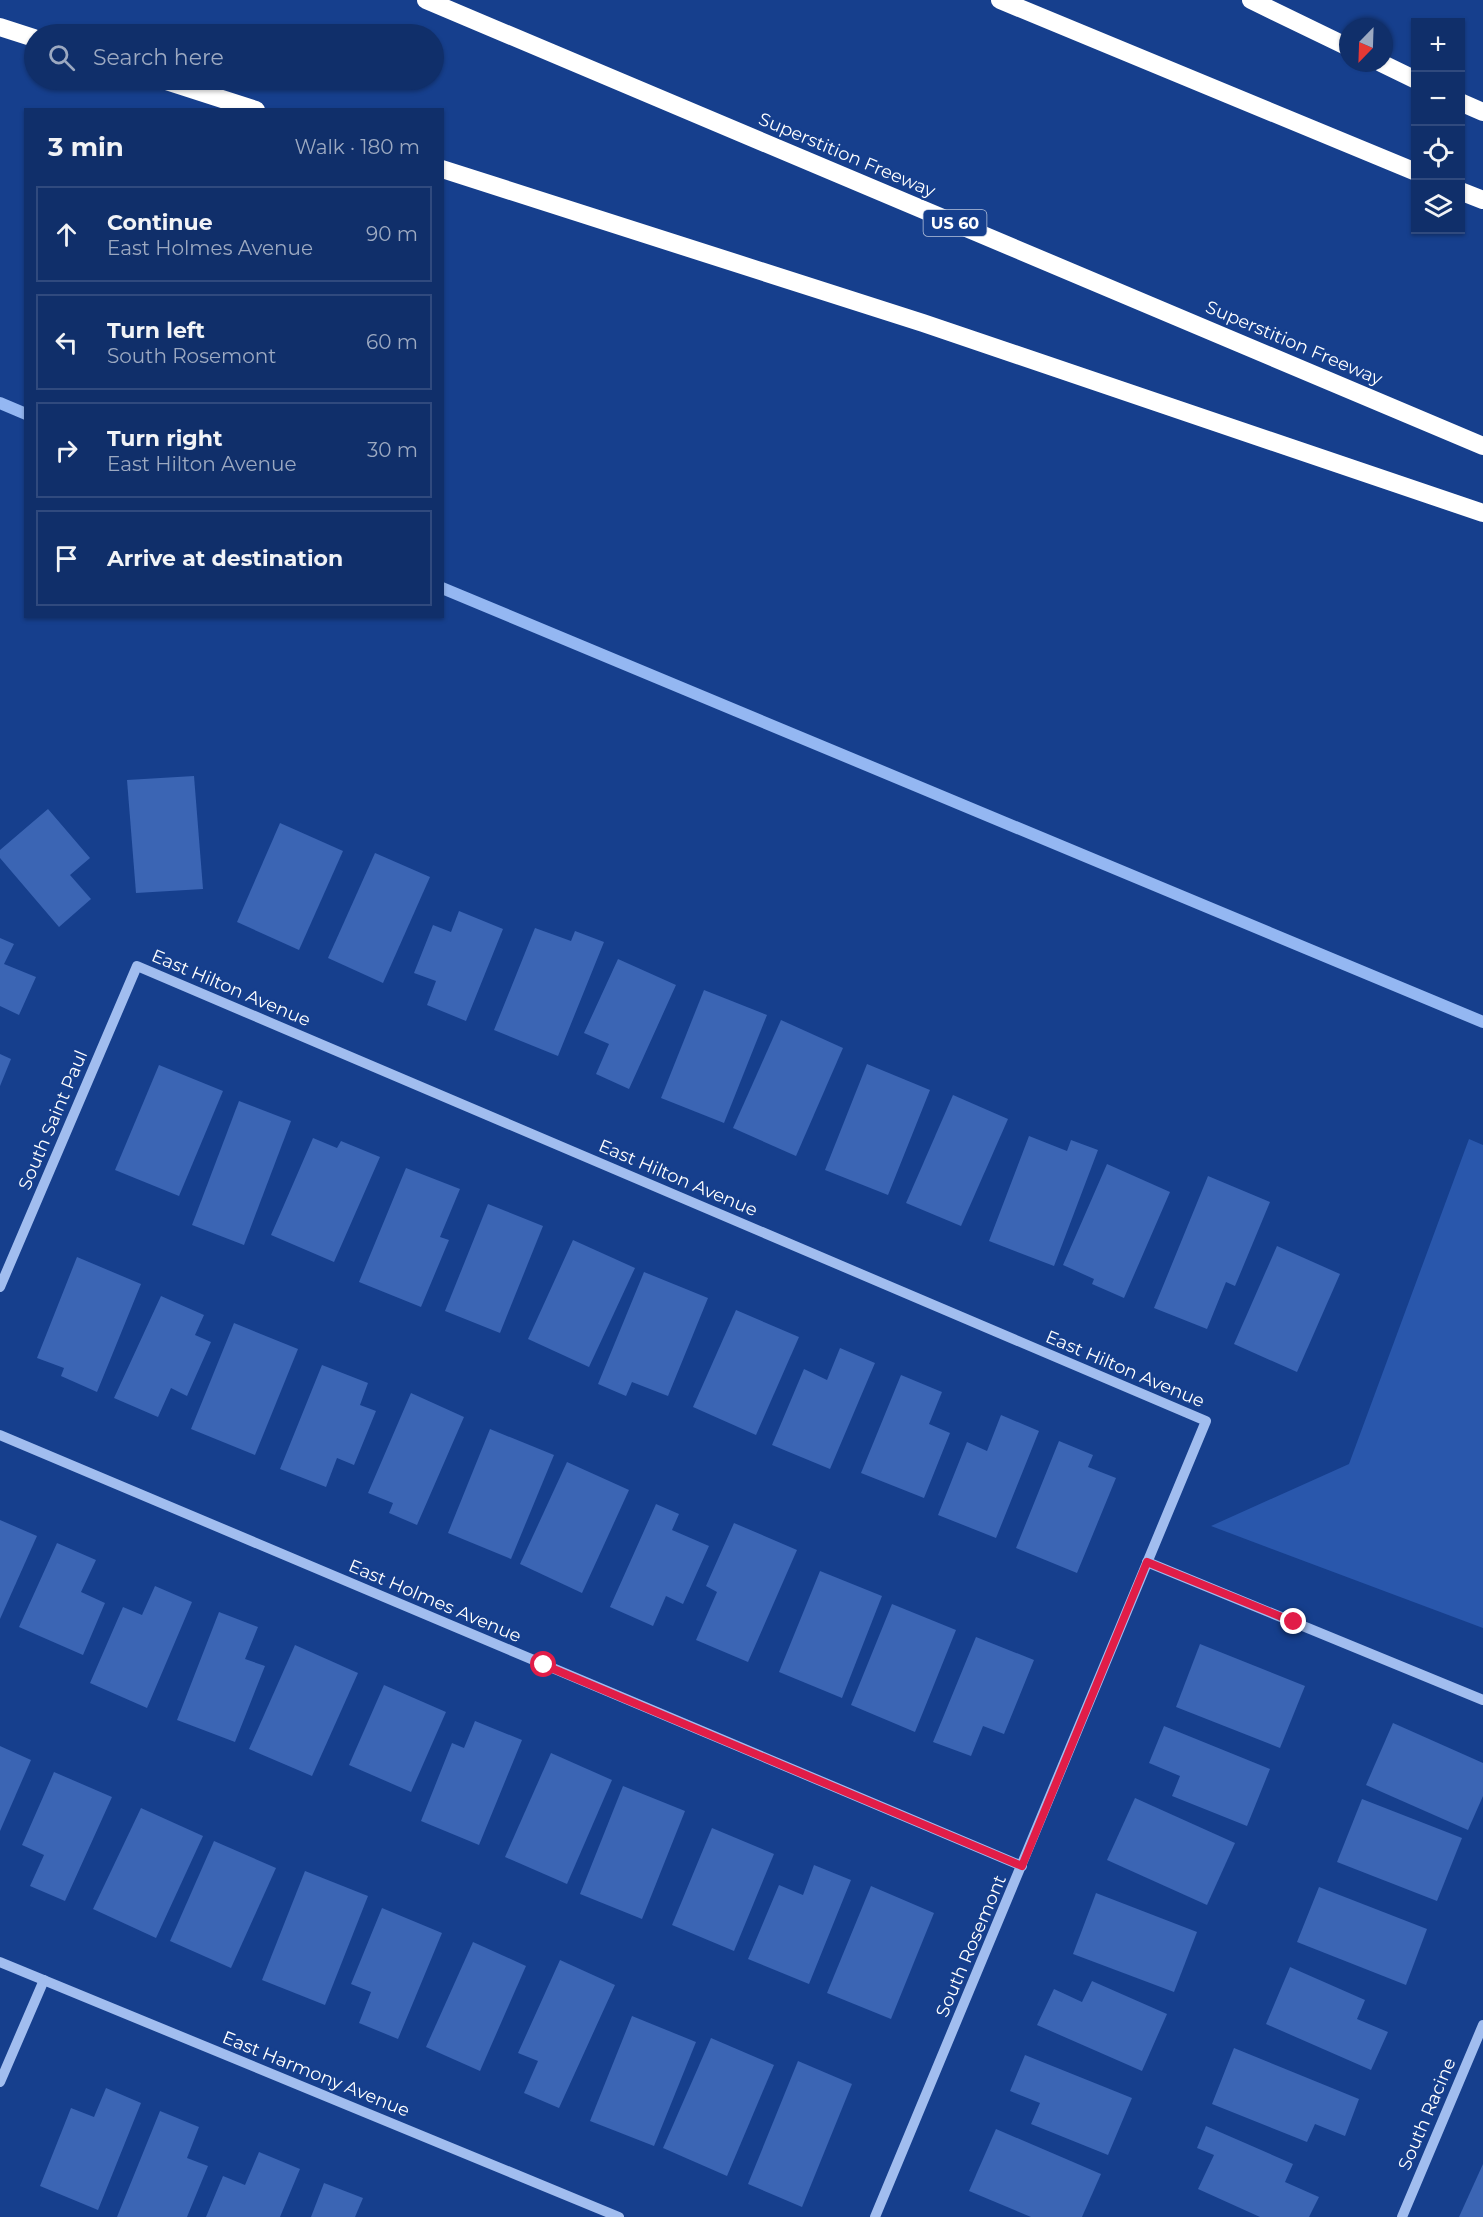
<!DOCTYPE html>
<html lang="en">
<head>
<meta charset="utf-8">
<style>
	:root { --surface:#102f6a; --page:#1e3b72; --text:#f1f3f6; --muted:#9ca9c1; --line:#304a7e }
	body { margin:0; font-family:Montserrat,sans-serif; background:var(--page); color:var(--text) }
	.controls { position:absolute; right:18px; top:18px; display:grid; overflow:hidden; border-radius:0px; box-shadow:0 2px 4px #0004 }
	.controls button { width:54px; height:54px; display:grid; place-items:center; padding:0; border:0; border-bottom:2px solid var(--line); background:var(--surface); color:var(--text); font:30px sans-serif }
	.compass { position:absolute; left:1339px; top:18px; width:54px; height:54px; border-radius:50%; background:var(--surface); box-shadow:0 2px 4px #0004; rotate:203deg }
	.stop { position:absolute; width:18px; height:18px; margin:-14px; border:4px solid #e11d48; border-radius:50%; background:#fff }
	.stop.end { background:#e11d48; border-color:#fff; box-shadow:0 2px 6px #0008 }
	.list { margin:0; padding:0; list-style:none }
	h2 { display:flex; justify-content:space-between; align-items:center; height:78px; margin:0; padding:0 24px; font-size:26px }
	h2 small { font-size:20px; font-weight:400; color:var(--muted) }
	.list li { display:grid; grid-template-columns:39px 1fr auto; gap:18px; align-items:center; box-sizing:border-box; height:96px; margin:0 12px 12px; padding:0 12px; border:2px solid var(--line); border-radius:0px }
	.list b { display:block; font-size:22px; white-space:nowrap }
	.list p { margin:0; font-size:20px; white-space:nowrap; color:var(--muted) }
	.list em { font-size:20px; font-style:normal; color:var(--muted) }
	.icon { flex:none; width:33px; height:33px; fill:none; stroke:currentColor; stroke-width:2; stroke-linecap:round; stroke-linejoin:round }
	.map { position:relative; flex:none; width:1483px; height:2217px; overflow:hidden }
	.search { position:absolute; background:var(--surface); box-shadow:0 2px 4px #0004; left:24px; top:24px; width:420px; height:66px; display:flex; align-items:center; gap:15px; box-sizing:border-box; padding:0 21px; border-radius:33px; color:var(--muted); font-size:22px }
	.panel { position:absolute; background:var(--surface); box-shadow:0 2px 4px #0004; left:24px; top:108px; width:420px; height:510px; border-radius:0px }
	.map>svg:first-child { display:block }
</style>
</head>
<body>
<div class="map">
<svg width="1483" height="2217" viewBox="0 0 1483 2217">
	<rect width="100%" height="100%" fill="#163f8d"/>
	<!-- green -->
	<path fill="#2957ac" d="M1469 1139 1483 1145V1628L1211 1526 1349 1464Z"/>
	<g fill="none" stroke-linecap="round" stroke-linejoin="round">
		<!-- stream -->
		<g stroke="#94b7f2" stroke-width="12">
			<path d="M0 403 26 414"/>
			<path d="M442 588 1483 1022"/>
		</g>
	</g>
	<!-- building -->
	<g fill="#3b65b4">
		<path d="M194 776 203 889 136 893 127 780Z"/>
		<path d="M48 809 90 858 70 875 91 899 59 927 0 858V850Z"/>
		<path d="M280 823 343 851 299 950 237 922Z"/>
		<path d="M375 853 430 877 383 983 328 958Z"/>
		<path d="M459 911 503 929 466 1021 427 1005 436 981 414 973 433 925 451 932Z"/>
		<path d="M535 928 571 941 575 931 604 942 558 1056 494 1030Z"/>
		<path d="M0 938 14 944 4 964 36 977 19 1015 0 1006Z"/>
		<path d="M618 959 676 985 629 1089 596 1074 609 1044 584 1033Z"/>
		<path d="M704 990 767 1015 724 1123 661 1098Z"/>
		<path d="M781 1020 843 1048 796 1156 733 1128Z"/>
		<path d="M0 1054 11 1059 0 1086Z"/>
		<path d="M867 1064 930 1090 888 1195 825 1170Z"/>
		<path d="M159 1065 223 1091 179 1196 115 1170Z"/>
		<path d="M953 1095 1008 1119 961 1226 906 1203Z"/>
		<path d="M239 1101 291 1121 244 1245 192 1225Z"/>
		<path d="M1029 1136 1067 1151 1071 1140 1098 1150 1054 1266 989 1241Z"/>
		<path d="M313 1138 337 1148 341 1141 380 1157 334 1262 271 1235Z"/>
		<path d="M1107 1164 1170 1192 1124 1298 1092 1284 1094 1279 1063 1265Z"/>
		<path d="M406 1168 460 1189 440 1237 449 1240 421 1307 359 1282Z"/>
		<path d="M1208 1176 1270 1202 1235 1286 1226 1282 1207 1329 1154 1308Z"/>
		<path d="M488 1204 543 1226 500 1333 445 1311Z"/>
		<path d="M573 1240 635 1268 589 1367 528 1339Z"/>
		<path d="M1277 1246 1340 1274 1297 1372 1234 1344Z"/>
		<path d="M77 1257 141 1284 97 1392 61 1376 64 1368 37 1358Z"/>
		<path d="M644 1272 708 1298 668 1396 632 1382 626 1396 598 1384Z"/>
		<path d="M161 1296 204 1315 195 1335 211 1342 187 1396 171 1388 158 1417 114 1398Z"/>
		<path d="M736 1310 799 1337 756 1435 693 1407Z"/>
		<path d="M234 1323 298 1349 255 1455 191 1429Z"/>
		<path d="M840 1348 875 1363 830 1469 772 1445 804 1369 827 1380Z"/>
		<path d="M322 1365 368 1383 360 1405 376 1411 354 1465 337 1458 326 1487 280 1469Z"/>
		<path d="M901 1375 942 1392 929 1424 950 1433 924 1498 861 1473Z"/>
		<path d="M411 1393 464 1417 417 1525 389 1513 393 1503 368 1493Z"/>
		<path d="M1001 1415 1039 1431 996 1538 938 1515 967 1442 987 1451Z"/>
		<path d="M490 1429 554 1455 511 1559 448 1533Z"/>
		<path d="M1059 1441 1093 1455 1088 1467 1116 1478 1077 1573 1016 1548Z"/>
		<path d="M567 1462 629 1490 582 1593 520 1564Z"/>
		<path d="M656 1504 679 1514 672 1530 709 1546 683 1604 666 1596 653 1626 610 1607Z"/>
		<path d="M0 1520 37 1536 0 1619Z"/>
		<path d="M734 1523 797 1550 748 1662 696 1640 717 1592 706 1586Z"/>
		<path d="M57 1543 96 1560 81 1592 105 1603 83 1655 19 1627Z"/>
		<path d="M820 1571 882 1596 842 1698 779 1672Z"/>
		<path d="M155 1586 192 1602 147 1708 90 1683 123 1607 142 1615Z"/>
		<path d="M892 1604 956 1630 915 1732 851 1705Z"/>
		<path d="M219 1612 258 1627 245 1659 265 1666 235 1742 177 1720Z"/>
		<path d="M976 1637 1034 1660 1004 1734 983 1726 971 1756 933 1742Z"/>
		<path d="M1200 1644 1305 1686 1280 1748 1176 1707Z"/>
		<path d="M295 1645 358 1673 312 1776 249 1749Z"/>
		<path d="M384 1685 446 1712 411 1792 349 1765Z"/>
		<path d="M475 1721 522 1740 479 1845 421 1821 452 1743 464 1748Z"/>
		<path d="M1393 1723 1483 1763V1796L1468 1830 1366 1785Z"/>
		<path d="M1164 1726 1270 1769 1247 1826 1172 1796 1180 1776 1149 1763Z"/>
		<path d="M0 1746 31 1760 0 1831Z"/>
		<path d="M551 1753 612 1780 567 1884 505 1857Z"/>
		<path d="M54 1772 112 1797 65 1901 30 1886 44 1855 22 1845Z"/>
		<path d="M623 1786 685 1811 642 1919 580 1894Z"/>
		<path d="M1135 1798 1235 1843 1207 1905 1107 1860Z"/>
		<path d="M1362 1799 1462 1838 1437 1901 1337 1862Z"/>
		<path d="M141 1808 203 1836 156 1938 93 1909Z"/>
		<path d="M712 1828 774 1854 734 1951 672 1925Z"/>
		<path d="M214 1841 276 1868 231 1968 170 1941Z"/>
		<path d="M814 1865 851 1880 809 1984 748 1959 779 1885 803 1895Z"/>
		<path d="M305 1871 368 1896 325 2005 262 1980Z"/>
		<path d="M871 1886 934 1913 891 2019 827 1993Z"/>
		<path d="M1319 1887 1427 1929 1406 1985 1297 1942Z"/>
		<path d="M1096 1893 1197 1932 1174 1992 1073 1954Z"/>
		<path d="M382 1908 442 1933 398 2039 359 2023 371 1992 351 1984Z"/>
		<path d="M473 1942 526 1966 480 2071 426 2047Z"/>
		<path d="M560 1960 615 1985 559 2108 524 2093 538 2061 518 2053Z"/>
		<path d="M1290 1967 1365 2000 1357 2019 1388 2032 1371 2070 1266 2024Z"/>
		<path d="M1092 1981 1167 2014 1142 2071 1037 2025 1054 1989 1082 2002Z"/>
		<path d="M632 2016 696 2042 654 2146 590 2121Z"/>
		<path d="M711 2038 774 2065 727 2176 663 2148Z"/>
		<path d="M1234 2048 1359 2099 1345 2136 1315 2124 1307 2142 1212 2104Z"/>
		<path d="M1025 2055 1132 2098 1108 2155 1031 2124 1040 2103 1010 2091Z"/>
		<path d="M798 2061 852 2084 802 2207 748 2184Z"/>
		<path d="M106 2088 141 2103 98 2210 40 2186 71 2108 94 2117Z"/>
		<path d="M160 2111 199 2127 187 2158 208 2166 187 2217H117Z"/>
		<path d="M1206 2126 1293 2164 1285 2182 1319 2197 1309 2217H1260L1198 2189 1214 2155 1197 2148Z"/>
		<path d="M996 2129 1101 2174 1082 2217H1031L969 2191Z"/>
		<path d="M259 2152 300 2169 280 2217H206L223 2176 245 2185Z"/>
		<path d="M1483 2164V2217H1459Z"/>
		<path d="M324 2183 363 2198 355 2217H311Z"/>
	</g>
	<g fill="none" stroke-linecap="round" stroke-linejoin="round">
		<!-- minor -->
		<g stroke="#a1bdef" stroke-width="10">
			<path d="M0 1287 137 966 1206 1421 875 2217"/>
			<path d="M0 1435 1022 1866"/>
			<path d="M1147 1562 1483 1700"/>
			<path d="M0 1962 619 2217"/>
			<path d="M0 2082 44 1980"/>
			<path d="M1402 2217 1483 2025"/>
		</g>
		<!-- highway -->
		<g stroke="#fff" stroke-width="18">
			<path d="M426 0 1483 446"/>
			<path d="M1000 0 1416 172"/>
			<path d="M1251 0 1348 47"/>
			<path d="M0 27 34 38"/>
			<path d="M1381 63 1416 80"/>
			<path d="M163 80 256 110"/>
			<path d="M1460 102 1483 112"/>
			<path d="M442 169 923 323 1483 513"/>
			<path d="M1460 191 1483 200"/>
		</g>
	</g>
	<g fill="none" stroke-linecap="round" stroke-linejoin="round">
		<!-- route -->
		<path stroke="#e11d48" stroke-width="8" d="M544 1665 1022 1866 1147 1562 1294 1622"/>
	</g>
	<g text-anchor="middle" stroke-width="4.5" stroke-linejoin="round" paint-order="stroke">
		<!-- shield labels -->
		<rect fill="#163f8d" stroke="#b9c5dd" stroke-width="1.5" x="923.5" y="210" width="63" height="26" rx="4.5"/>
		<g font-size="16" font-weight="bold" fill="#fff">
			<text x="955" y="229">US 60</text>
		</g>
		<!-- street labels -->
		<g font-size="18" fill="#fff" stroke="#163f8d">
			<text transform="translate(847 155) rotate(23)" y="6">Superstition Freeway</text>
			<text transform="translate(1294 343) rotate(23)" y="6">Superstition Freeway</text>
			<text transform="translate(231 988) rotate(23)" y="6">East Hilton Avenue</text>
			<text transform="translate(53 1120) rotate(-67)" y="6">South Saint Paul</text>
			<text transform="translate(678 1178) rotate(23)" y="6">East Hilton Avenue</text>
			<text transform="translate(1125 1369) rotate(23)" y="6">East Hilton Avenue</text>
			<text transform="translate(435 1601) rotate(23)" y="6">East Holmes Avenue</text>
			<text transform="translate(971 1946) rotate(-67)" y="6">South Rosemont</text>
			<text transform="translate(316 2074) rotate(22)" y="6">East Harmony Avenue</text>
			<text transform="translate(1427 2114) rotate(-67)" y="6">South Racine</text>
		</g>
	</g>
</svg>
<div class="controls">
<button>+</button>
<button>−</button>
<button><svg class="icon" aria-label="locate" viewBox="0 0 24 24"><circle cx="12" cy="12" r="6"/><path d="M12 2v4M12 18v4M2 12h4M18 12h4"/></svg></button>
<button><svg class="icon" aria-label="layers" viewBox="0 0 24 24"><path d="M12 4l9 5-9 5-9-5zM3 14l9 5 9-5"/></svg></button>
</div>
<svg class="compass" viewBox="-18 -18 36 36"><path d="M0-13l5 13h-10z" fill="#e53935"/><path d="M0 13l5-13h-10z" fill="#9ca9c1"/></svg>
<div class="stop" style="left:544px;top:1665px"></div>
<div class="stop end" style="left:1294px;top:1622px"></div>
<div class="search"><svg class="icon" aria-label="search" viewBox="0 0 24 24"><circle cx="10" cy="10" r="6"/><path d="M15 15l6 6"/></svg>Search here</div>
<section class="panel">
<h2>3 min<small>Walk · 180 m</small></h2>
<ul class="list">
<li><svg class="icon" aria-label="ahead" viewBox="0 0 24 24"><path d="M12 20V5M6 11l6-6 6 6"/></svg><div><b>Continue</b><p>East Holmes Avenue</p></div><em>90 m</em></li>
<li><svg class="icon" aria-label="left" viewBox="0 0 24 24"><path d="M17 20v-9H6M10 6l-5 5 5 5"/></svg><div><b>Turn left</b><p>South Rosemont</p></div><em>60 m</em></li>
<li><svg class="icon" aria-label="right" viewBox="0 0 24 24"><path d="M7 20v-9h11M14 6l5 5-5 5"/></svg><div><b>Turn right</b><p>East Hilton Avenue</p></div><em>30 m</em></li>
<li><svg class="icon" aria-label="arrive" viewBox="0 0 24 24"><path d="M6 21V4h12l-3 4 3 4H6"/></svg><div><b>Arrive at destination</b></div></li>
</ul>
</section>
</div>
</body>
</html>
